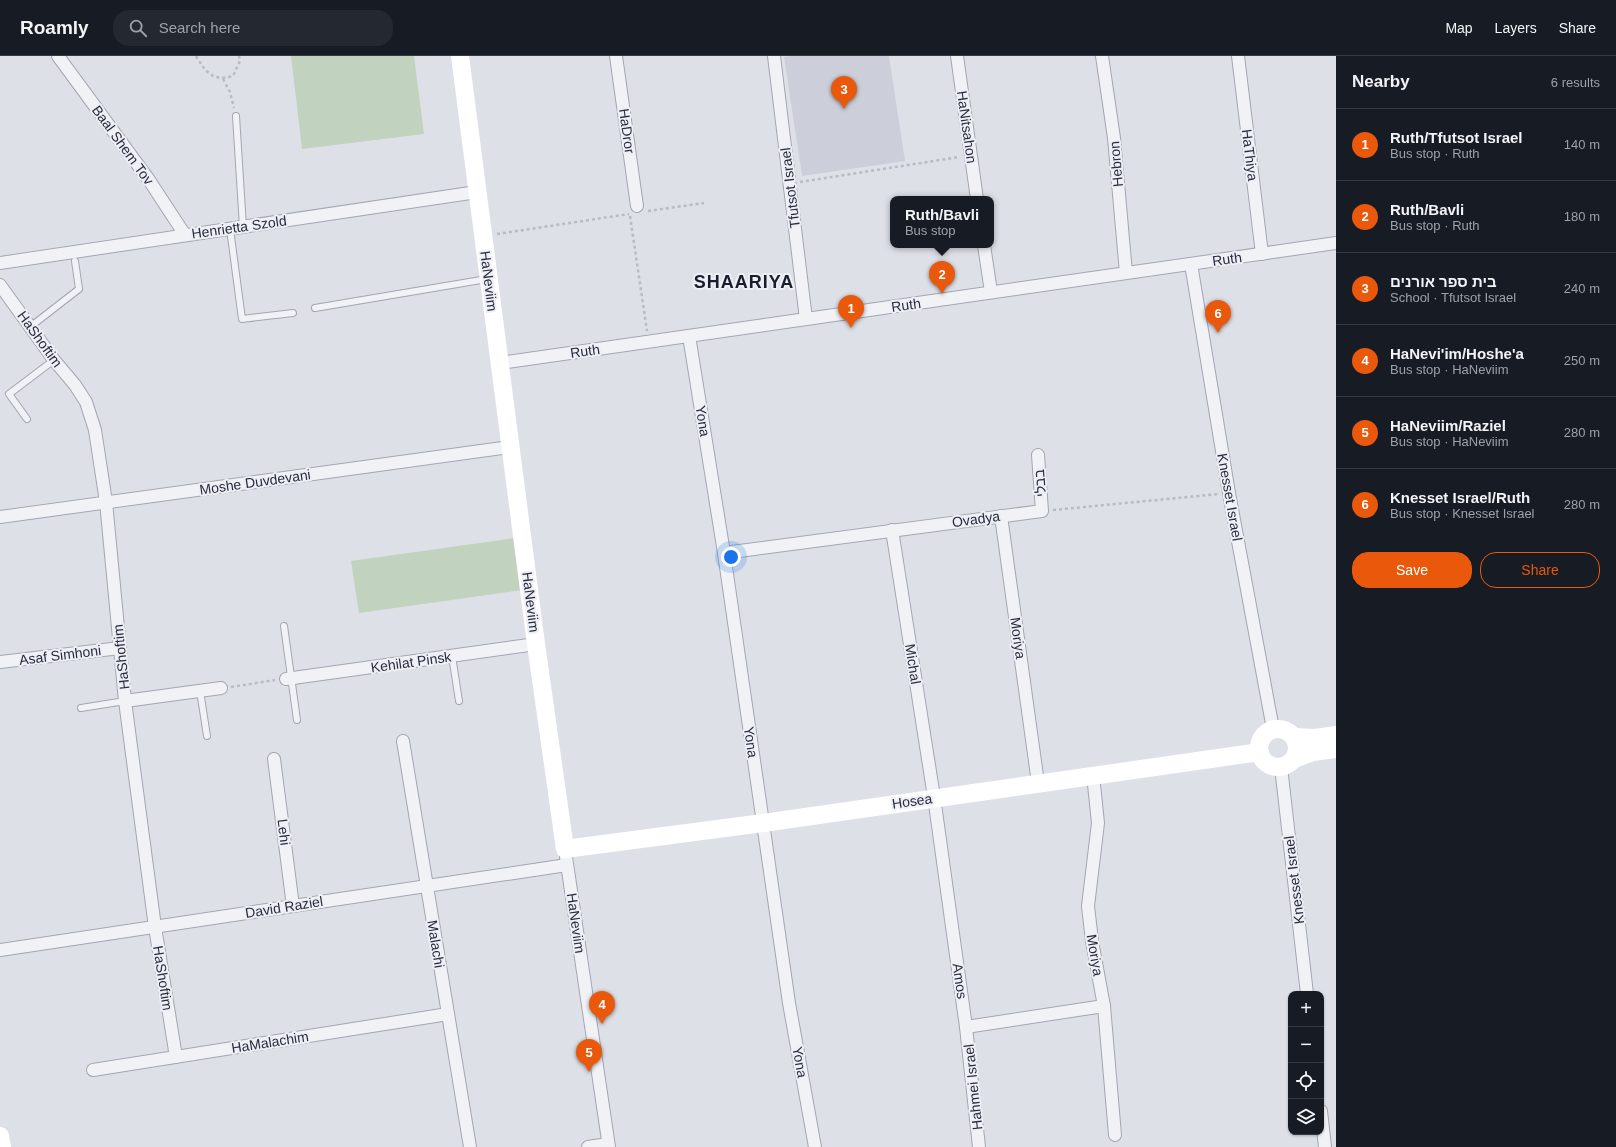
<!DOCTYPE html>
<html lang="en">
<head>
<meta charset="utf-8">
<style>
	:root { --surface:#171b24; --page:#242831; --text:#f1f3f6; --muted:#9ea1a6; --line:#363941; --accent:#ea580c }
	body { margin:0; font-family:Helvetica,Heebo,sans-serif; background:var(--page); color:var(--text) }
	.controls { position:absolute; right:12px; bottom:12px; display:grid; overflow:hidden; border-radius:8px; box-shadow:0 1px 3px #0004 }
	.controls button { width:36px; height:36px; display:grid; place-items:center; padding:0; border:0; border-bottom:1px solid var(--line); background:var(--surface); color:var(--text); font:20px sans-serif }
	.you { position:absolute; left:731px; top:501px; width:14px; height:14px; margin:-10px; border:3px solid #fff; border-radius:50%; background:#1a73e8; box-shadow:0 0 0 6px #1a73e833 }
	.badge { display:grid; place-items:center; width:26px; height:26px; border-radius:50%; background:var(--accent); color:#fff; font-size:13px; font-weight:700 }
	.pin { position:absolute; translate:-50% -33px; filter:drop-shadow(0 1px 2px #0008) }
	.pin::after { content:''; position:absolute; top:21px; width:14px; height:12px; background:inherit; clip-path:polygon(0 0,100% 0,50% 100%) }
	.popup { position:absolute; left:890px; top:140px; width:104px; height:52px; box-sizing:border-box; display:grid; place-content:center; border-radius:8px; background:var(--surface); filter:drop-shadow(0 1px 3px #0005); font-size:13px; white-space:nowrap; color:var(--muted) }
	.popup b { font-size:15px; color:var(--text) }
	.popup::after { content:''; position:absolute; left:50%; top:100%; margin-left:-8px; border:8px solid transparent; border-top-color:var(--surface) }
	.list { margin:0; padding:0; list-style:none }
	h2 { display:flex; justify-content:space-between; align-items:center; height:52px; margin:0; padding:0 16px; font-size:17px }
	h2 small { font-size:13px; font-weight:400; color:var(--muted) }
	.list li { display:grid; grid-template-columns:26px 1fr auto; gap:12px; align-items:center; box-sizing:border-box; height:72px; padding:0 16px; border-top:1px solid var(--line) }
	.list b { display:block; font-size:15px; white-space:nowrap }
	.list p { margin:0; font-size:13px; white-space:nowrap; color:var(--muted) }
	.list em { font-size:13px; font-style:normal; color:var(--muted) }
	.actions { display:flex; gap:8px; padding:12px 16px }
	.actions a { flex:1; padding:9px 0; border:1px solid var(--accent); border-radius:16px; text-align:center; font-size:14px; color:var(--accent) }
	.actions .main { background:var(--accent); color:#fff }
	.icon { flex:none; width:22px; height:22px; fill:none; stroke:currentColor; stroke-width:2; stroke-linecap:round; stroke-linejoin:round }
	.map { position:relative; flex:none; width:1336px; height:1091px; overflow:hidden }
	header { display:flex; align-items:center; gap:24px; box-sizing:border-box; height:56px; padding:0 20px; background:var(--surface); border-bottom:1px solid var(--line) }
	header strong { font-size:19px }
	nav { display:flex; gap:22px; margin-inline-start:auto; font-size:14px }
	.search { width:280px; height:36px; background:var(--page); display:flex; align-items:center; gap:10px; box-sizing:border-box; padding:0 14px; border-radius:16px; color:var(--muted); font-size:15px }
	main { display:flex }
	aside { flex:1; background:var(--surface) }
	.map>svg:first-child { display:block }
</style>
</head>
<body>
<header>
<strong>Roamly</strong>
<div class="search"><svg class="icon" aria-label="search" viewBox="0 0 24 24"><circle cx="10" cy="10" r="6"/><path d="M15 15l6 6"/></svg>Search here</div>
<nav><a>Map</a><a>Layers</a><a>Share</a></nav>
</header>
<main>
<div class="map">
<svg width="1336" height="1091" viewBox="0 0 1336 1091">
	<rect width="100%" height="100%" fill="#dee0e8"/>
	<!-- built -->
	<path fill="#cccfda" d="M789 0H889L905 105 802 120 784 1Z"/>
	<!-- green -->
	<g fill="#c1d2bf">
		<path d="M291 0H414L424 78 302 93Z"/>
		<path d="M522 481 529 533 359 557 351 505Z"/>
	</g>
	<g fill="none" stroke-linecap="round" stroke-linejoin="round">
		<defs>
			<g id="lane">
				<path d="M236 60 243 171"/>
				<path d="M230 173 242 263 293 257"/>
				<path d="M315 252 487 223"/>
				<path d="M30 271 79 233 75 205"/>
				<path d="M27 363 9 338 54 304"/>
				<path d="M284 570 297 664"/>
				<path d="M452 600 459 645"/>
				<path d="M200 635 207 680"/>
				<path d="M81 652 125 645"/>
			</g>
			<g id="street">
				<path d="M58 0 149 124 185 179"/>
				<path d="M616 0 637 150"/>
				<path d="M774 0 806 263"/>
				<path d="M957 0 977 143"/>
				<path d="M1102 0 1114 82 1126 217"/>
				<path d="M1238 0 1262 198"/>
				<path d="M984 189 991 236"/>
				<path d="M0 207 477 136"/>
				<path d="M1191 208 1229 437 1273 673"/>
				<path d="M0 229 54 304 75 329 86 346 95 374 106 446 125 645 155 871 176 1001"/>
				<path d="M689 280 724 497 789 947 815 1091"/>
				<path d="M500 307 1336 187"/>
				<path d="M1001 460 1038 727"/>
				<path d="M0 461 510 391"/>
				<path d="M892 474 934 741 966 971 1104 950"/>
				<path d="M724 497 1042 455 1038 399"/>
				<path d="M0 606 120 592"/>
				<path d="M286 623 536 588"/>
				<path d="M125 645 221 632"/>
				<path d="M403 685 470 1091"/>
				<path d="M274 703 293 850"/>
				<path d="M1281 711 1307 938"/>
				<path d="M1093 719 1098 767 1088 850 1092 885 1104 950 1115 1079"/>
				<path d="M566 801 609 1091"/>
				<path d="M0 894 567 809"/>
				<path d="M966 971 979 1091"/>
				<path d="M93 1014 448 958"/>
				<path d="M1321 1055 1325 1091"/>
				<path d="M588 1091 608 1088"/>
			</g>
		</defs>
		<!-- lane casing -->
		<use href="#lane" stroke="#a3a6b2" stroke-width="8"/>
		<!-- street casing -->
		<use href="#street" stroke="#a3a6b2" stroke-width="14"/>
		<!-- path -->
		<g stroke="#b8bbc2" stroke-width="2.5" stroke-dasharray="3 3" stroke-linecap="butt">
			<path d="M196 0C206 16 212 26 233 20L240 5 239 0"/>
			<path d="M223 23 230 36 234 52"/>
			<path d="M800 126 959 101"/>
			<path d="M648 155 704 147"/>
			<path d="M630 160 647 275"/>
			<path d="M497 178 629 158"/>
			<path d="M1053 454 1219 438"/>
			<path d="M231 631 275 624"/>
		</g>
		<!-- lane -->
		<use href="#lane" stroke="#f0f2f6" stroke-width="6"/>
		<!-- street -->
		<use href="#street" stroke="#f0f2f6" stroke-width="12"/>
		<!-- secondary -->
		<g stroke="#fff" stroke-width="18">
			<path d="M460 0 536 588 565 793 763 767 1260 696"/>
			<circle cx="1278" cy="692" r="19"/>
			<path d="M1294 681 1315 682 1336 679"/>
			<path d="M1294 703 1313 696 1336 693"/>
			<path d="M0 1080 2 1091"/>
		</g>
	</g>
	<g text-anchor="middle" stroke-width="4" stroke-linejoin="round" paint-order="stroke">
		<!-- street labels -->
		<g font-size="14" fill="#272c3e" stroke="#edeff5">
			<text transform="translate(967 71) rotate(82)" y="5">HaNitsahon</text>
			<text transform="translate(627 75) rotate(82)" y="5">HaDror</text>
			<text transform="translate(123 89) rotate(54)" y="5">Baal Shem Tov</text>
			<text transform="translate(1250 99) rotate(83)" y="5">HaThiya</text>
			<text transform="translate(1116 108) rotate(-95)" y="5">Hebron</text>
			<text transform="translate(790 132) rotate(-97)" y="5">Tfutsot Israel</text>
			<text transform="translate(239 171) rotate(-8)" y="5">Henrietta Szold</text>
			<text transform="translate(1227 203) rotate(-8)" y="5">Ruth</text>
			<text transform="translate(489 225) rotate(83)" y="5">HaNeviim</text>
			<text transform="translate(906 249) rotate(-8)" y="5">Ruth</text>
			<text transform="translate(40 283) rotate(54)" y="5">HaShoftim</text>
			<text transform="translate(585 295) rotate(-8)" y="5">Ruth</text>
			<text transform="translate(703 365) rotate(81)" y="5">Yona</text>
			<text transform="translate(255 426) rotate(-8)" y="5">Moshe Duvdevani</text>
			<text transform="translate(1040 427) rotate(-94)" y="5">בבלי</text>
			<text transform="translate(1230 441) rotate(80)" y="5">Knesset Israel</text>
			<text transform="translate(976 463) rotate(-8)" y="5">Ovadya</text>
			<text transform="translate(531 546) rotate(83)" y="5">HaNeviim</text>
			<text transform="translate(1018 582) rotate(82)" y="5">Moriya</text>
			<text transform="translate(60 599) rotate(-7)" y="5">Asaf Simhoni</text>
			<text transform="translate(121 601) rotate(-96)" y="5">HaShoftim</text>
			<text transform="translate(411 606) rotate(-8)" y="5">Kehilat Pinsk</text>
			<text transform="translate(913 608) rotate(81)" y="5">Michal</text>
			<text transform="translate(751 686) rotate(82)" y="5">Yona</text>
			<text transform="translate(912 745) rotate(-8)" y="5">Hosea</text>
			<text transform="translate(284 776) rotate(83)" y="5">Lehi</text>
			<text transform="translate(1294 824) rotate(-97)" y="5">Knesset Israel</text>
			<text transform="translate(284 851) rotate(-9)" y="5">David Raziel</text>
			<text transform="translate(576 867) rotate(82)" y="5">HaNeviim</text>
			<text transform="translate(436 888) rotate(81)" y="5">Malachi</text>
			<text transform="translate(1095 899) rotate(80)" y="5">Moriya</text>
			<text transform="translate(163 922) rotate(81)" y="5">HaShoftim</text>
			<text transform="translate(960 925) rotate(82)" y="5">Amos</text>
			<text transform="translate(270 986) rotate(-9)" y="5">HaMalachim</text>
			<text transform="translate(800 1006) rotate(80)" y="5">Yona</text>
			<text transform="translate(973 1031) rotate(-96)" y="5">Hahmei Israel</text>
		</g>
		<!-- district labels -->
		<g font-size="18" font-weight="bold" letter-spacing="1" fill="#191e2f" stroke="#edeff5">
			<text x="744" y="232">SHAARIYA</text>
		</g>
	</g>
</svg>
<div class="controls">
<button>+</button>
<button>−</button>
<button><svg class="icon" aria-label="locate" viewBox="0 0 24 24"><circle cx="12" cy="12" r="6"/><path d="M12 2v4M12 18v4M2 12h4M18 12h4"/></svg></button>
<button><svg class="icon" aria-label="layers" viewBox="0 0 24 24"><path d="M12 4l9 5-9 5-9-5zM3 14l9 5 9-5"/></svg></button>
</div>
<div class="you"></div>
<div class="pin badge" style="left:851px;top:272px">1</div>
<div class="pin badge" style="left:942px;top:238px">2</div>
<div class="popup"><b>Ruth/Bavli</b>Bus stop</div>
<div class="pin badge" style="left:844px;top:53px">3</div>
<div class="pin badge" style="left:602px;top:968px">4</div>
<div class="pin badge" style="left:589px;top:1016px">5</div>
<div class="pin badge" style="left:1218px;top:277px">6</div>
</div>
<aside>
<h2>Nearby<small>6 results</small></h2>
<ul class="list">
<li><span class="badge">1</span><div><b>Ruth/Tfutsot Israel</b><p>Bus stop · Ruth</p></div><em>140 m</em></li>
<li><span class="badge">2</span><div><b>Ruth/Bavli</b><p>Bus stop · Ruth</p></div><em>180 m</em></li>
<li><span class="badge">3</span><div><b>בית ספר אורנים</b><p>School · Tfutsot Israel</p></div><em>240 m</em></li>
<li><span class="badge">4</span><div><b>HaNevi'im/Hoshe'a</b><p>Bus stop · HaNeviim</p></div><em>250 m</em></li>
<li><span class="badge">5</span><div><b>HaNeviim/Raziel</b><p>Bus stop · HaNeviim</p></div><em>280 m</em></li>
<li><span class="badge">6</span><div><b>Knesset Israel/Ruth</b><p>Bus stop · Knesset Israel</p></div><em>280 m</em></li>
</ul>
<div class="actions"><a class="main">Save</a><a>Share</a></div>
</aside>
</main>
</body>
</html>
